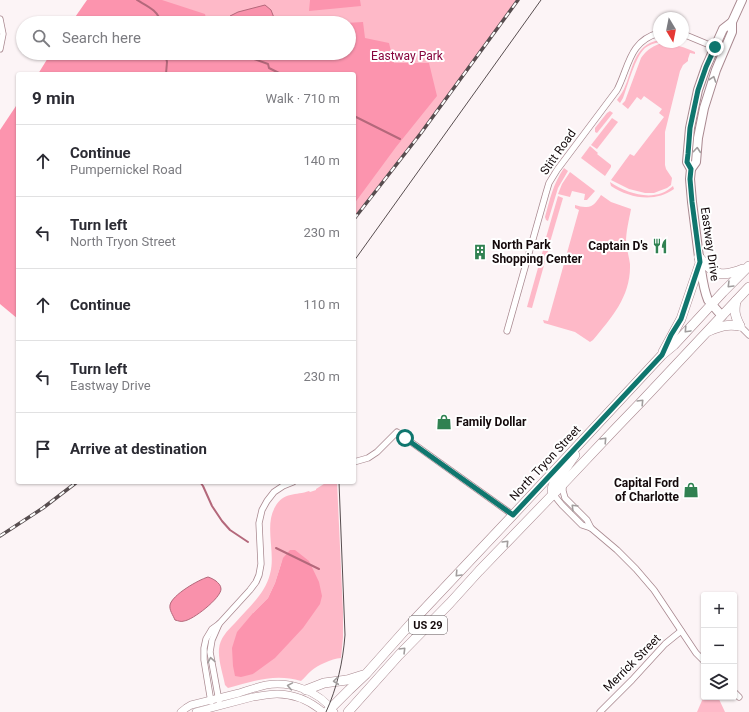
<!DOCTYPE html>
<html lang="en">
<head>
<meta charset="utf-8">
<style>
	:root { --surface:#fff; --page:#f7f7f7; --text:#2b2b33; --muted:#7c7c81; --line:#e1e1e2 }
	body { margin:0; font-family:Roboto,sans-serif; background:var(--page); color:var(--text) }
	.controls { position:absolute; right:12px; bottom:12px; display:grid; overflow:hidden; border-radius:4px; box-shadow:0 1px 3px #0004 }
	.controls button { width:36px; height:36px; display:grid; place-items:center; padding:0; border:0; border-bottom:1px solid var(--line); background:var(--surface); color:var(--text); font:20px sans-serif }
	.compass { position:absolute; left:653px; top:12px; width:36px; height:36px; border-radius:50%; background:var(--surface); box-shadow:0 1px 3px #0004; rotate:170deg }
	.stop { position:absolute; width:12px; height:12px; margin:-9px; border:3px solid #0f766e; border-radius:50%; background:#fff }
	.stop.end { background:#0f766e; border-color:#fff; box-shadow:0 1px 4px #0008 }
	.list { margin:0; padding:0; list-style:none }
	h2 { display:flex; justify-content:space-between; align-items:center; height:52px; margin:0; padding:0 16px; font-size:17px }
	h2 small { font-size:13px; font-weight:400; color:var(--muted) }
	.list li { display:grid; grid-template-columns:26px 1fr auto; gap:12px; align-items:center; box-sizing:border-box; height:72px; padding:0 16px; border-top:1px solid var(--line) }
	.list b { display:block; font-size:15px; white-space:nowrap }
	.list p { margin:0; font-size:13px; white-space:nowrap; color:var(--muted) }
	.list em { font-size:13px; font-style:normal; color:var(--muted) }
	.icon { flex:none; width:22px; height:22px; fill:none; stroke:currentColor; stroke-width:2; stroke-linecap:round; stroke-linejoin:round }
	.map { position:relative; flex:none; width:749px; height:712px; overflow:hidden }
	.search { position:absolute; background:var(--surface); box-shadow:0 1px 3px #0004; left:16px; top:16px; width:340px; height:44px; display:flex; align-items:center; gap:10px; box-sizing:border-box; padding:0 14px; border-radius:22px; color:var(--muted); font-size:15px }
	.panel { position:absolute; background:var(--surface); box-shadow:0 1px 3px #0004; left:16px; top:72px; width:340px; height:412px; border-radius:4px }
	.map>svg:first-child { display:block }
</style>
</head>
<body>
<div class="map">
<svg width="749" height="712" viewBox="0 0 749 712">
	<rect width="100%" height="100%" fill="#fcf4f6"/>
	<!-- green -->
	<g fill="#feb9c8" fill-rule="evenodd">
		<path d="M88 0H518L390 175 354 218V74H39L53 53H349V23H73Z"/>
		<path d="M659 40 660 42C654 43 649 45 645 48 635 57 628 85 623 98L620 103 617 100C619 97 622 93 624 89 633 70 633 45 659 40Z"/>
		<path d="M659 44C673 43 683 47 695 52V54L690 53 688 59V61L683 65 680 71 665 132V165L666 169 672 178 671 185 667 188 659 191 654 193H645L629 189 611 180 630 154 634 156 664 117 659 113 662 109 644 96 641 100 637 97 628 109 622 104 625 101 641 58C646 51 651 47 659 44Z"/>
		<path d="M610 111 613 113 597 133 595 132V128L607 113Z"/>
		<path d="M612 118 618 122 597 149 591 145Z"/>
		<path d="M590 146 598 153 597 154 611 165V167L605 176 581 158Z"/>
		<path d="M564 168 568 171 558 188 548 221 546 220 545 217C550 199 553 184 564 168Z"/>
		<path d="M570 172 595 191 587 200H584L585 194 572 191 570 197 558 194 562 184Z"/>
		<path d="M610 182C628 194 655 203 673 186L674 189C655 203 629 198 611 186Z"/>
		<path d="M601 195 611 202 631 209C629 220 626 231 626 243 627 250 629 257 630 264 631 296 612 317 593 340L590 342 575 332 544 323 543 320 548 321 579 210 575 208V205C579 206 582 207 585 207 593 208 597 201 601 195Z"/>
		<path d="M558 196 563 198 548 249 543 248Z"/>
		<path d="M543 250 548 251 532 308 527 307Z"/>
		<path d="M327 482H337L343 612V637L341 658C331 659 318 665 311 671 307 674 305 678 301 681 275 673 254 681 228 688L225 685C223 674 218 660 219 649 220 638 227 631 235 623 248 608 265 594 270 574 276 553 264 526 275 507 284 491 296 496 309 491L310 492 316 490V489ZM283 558 253 674V613L268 598 275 583Z"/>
		<path d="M704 696V697H718L725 712H697Z"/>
	</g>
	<!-- forest -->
	<g fill="#fc94ae">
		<path d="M87 0H162L205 14 207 23H71Z"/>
		<path d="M310 0H360L361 6 309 11Z"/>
		<path d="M363 22 365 38 389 43 394 63H429L437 96 396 147 354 204V74H38L51 53H254L277 60 315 57V53H349V23H345Z"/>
		<path d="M18 103V319L0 304V130Z"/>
		<path d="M290 550H295L309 561 319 582 322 596 320 604 303 628 275 658 253 674 241 677 235 676 233 666 232 648 237 632 253 613 268 598 275 583 283 558Z"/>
	</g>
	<!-- water -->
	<g fill="#f991ab" stroke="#b4687b">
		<path d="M265 5 271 10 276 23H232L230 16 238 12Z"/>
		<path d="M208 577C211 578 213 579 216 581 218 583 221 585 221 589 221 598 193 620 184 621 181 622 179 621 175 620 173 615 169 610 170 605 172 595 198 580 208 577Z"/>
	</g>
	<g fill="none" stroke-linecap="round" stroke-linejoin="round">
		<!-- stream -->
		<g stroke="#b4687b" stroke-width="2">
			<path d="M137 0C147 6 158 10 161 23"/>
			<path d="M165 53 167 62 166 74"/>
			<path d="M231 53 251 58 268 64 269 68 281 74"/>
			<path d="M354 116 400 139"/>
			<path d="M200 482 203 486 212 506 222 521 230 530 248 542"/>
			<path d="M276 548 319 569"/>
		</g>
		<defs>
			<g id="minor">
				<path d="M0 19 3 34 0 49"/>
				<path d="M683 34 724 51"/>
				<path d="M740 326 749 335"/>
				<path d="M507 331 546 193 549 183 557 170 617 90C629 67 629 41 659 33"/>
				<path d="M354 462 368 458 377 452 397 432 513 515"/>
				<path d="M563 485V491L565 498 587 520 591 528"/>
				<path d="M553 494 562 505 582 525 591 528 617 550 636 569 654 590 696 653 704 661"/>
				<path d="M219 624 212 640 210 652 219 701"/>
				<path d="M734 692 739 697"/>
				<path d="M211 702 204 660V648L206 639 212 629 219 624 250 590 256 582 259 575 261 564 259 523 262 510 267 501 274 492 283 486 293 482"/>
				<path d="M600 712 632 680 665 644 681 631"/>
			</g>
			<g id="tertiary">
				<path d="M181 712 186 708 191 705C207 701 223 697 239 693 248 690 257 687 266 685 291 681 319 691 334 712"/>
				<path d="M196 712C215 707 234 702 253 697 261 696 269 694 277 694 294 694 310 701 323 712"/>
			</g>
			<g id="secondary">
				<path d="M691 169 687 162 690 128 698 90 706 67 723 29 732 22 742 0"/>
				<path d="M699 257 692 202 690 179 691 169 696 162 698 138 704 108 716 70 732 32V22"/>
				<path d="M700 263C702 275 703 288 708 300L722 316"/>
			</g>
			<g id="primary">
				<path d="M699 257C714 275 721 278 743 269"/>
				<path d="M736 301C734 312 735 316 740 326"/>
				<path d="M709 331C721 326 727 324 740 326"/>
				<path d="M663 352 681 319 700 263 699 257"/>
				<path d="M553 494 552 489 554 483 564 471 575 455"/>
				<path d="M306 690 324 683 347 680 363 675"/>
				<path d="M327 712 349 690 366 674 414 620 513 515 662 355 674 345 723 292 749 266"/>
				<path d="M348 712 399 655 450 603 479 571 563 484 615 429 641 402 749 287"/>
			</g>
		</defs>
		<!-- minor casing -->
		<use href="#minor" stroke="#a98990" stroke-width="7"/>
		<!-- tertiary casing -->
		<use href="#tertiary" stroke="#a98990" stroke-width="8"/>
		<!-- secondary casing -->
		<use href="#secondary" stroke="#a98990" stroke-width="10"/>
		<!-- primary casing -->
		<use href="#primary" stroke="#a98990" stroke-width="10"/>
		<!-- minor -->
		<use href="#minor" stroke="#fff" stroke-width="5.5"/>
		<!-- tertiary -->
		<use href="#tertiary" stroke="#fff" stroke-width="7"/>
		<!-- secondary -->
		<use href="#secondary" stroke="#fff" stroke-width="8"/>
		<!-- primary -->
		<use href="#primary" stroke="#fff" stroke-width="9"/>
		<!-- tram -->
		<g stroke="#574d4f" stroke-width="1">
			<path d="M354 261 541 0"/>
			<path d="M326 712C337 688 343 662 345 635L339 482"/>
		</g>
		<defs>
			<g id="rail">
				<path d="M354 219 421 133 518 0"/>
				<path d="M0 536 43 508 77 482"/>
			</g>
		</defs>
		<!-- rail casing -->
		<use href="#rail" stroke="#574d4f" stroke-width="3.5"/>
		<!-- rail -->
		<use href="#rail" stroke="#fff" stroke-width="2" stroke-dasharray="6" stroke-linecap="butt"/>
	</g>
	<!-- one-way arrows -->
	<defs><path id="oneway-chevron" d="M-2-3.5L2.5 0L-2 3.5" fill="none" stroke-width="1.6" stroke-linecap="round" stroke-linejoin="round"/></defs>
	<g stroke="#a19d9d">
		<use href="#oneway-chevron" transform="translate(713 79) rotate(-71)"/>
		<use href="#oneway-chevron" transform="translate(697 150) rotate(-85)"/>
		<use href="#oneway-chevron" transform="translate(730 285) rotate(135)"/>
		<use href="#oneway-chevron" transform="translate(687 330) rotate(133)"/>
		<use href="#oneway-chevron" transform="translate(641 402) rotate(-46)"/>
		<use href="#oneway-chevron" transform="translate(604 440) rotate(-47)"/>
		<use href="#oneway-chevron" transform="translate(574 507) rotate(-135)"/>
		<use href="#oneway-chevron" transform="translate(506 543) rotate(-46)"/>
		<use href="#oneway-chevron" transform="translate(458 574) rotate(133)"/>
		<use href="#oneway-chevron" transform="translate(403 650) rotate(-45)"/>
		<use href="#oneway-chevron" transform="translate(211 660) rotate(-100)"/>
		<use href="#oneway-chevron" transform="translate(336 681) rotate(174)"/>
		<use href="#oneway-chevron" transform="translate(290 686) rotate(-170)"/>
	</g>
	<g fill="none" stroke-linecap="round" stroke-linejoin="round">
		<!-- route -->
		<path stroke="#0f766e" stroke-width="5" d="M405 438 513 515 662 355 671 335 681 319 700 262 692 202 690 179 691 169 687 162 688 154 690 128 698 90 706 67 715 47"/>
	</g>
	<!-- icons -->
	<defs>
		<symbol id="restaurant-bare" viewBox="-9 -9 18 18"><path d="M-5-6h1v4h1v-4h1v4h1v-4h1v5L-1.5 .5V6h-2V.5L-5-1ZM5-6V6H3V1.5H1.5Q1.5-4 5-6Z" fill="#308151" stroke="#fff" stroke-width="2.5" paint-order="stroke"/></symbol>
		<symbol id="building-bare" viewBox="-9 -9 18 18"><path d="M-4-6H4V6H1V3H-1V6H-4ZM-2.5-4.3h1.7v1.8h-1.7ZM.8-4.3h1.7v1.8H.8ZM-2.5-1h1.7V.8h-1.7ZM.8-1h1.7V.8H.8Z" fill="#308151" stroke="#fff" stroke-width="2.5" paint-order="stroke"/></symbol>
		<symbol id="shop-bare" viewBox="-9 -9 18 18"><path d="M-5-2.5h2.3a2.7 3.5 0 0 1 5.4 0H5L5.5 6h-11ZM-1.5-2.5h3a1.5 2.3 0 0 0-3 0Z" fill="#308151" stroke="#fff" stroke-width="2.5" paint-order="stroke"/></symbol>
	</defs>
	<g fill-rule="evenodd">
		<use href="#restaurant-bare" x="649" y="235" width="22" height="22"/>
		<use href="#building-bare" x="469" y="241" width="22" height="22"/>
		<use href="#shop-bare" x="433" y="411" width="22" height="22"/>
		<use href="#shop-bare" x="680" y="479" width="22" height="22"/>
	</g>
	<g text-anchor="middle" stroke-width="4" stroke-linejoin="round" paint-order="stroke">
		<!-- shield labels -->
		<rect fill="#fff" stroke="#5a5354" stroke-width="1" x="409" y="616" width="38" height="18" rx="3"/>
		<g font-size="11" font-weight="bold" fill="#14090b">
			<text x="428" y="629">US 29</text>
		</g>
		<!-- park labels -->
		<g font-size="12" fill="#87073e" stroke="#fff">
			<text x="407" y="60">Eastway Park</text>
		</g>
		<!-- street labels -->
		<g font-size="12" fill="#14090b" stroke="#fff">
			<text transform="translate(558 152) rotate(-55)" y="4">Stitt Road</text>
			<text transform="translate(710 244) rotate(82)" y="4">Eastway Drive</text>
			<text transform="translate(545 463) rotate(-47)" y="4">North Tryon Street</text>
			<text transform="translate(632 663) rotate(-45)" y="4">Merrick Street</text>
		</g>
		<!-- poi labels -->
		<g font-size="12" font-weight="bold" fill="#14090b" stroke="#fff" text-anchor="start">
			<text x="492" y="249">North Park<tspan x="492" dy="14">Shopping Center</tspan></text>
			<text x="648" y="250" text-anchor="end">Captain D's</text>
			<text x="456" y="426">Family Dollar</text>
			<text x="679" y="487" text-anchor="end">Capital Ford<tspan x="679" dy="14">of Charlotte</tspan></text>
		</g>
	</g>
</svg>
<div class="controls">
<button>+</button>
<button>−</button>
<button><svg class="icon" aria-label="layers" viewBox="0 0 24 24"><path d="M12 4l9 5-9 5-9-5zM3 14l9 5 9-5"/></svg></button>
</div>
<svg class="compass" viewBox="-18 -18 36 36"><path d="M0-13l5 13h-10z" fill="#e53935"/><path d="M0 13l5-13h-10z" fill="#7c7c81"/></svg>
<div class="stop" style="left:405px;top:438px"></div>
<div class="stop end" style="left:715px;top:47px"></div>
<div class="search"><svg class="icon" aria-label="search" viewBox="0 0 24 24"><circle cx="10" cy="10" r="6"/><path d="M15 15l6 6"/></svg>Search here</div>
<section class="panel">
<h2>9 min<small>Walk · 710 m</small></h2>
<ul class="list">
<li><svg class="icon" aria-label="ahead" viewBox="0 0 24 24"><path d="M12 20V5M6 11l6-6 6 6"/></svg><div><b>Continue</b><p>Pumpernickel Road</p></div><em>140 m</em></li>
<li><svg class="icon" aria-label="left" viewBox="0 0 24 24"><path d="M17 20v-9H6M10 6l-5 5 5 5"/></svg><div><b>Turn left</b><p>North Tryon Street</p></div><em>230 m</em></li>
<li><svg class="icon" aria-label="ahead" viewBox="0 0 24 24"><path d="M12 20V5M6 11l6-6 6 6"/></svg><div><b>Continue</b></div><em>110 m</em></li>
<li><svg class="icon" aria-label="left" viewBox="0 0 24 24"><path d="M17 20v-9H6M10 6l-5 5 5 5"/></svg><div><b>Turn left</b><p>Eastway Drive</p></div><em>230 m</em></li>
<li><svg class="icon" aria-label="arrive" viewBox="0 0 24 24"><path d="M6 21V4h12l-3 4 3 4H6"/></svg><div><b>Arrive at destination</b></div></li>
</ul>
</section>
</div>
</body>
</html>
